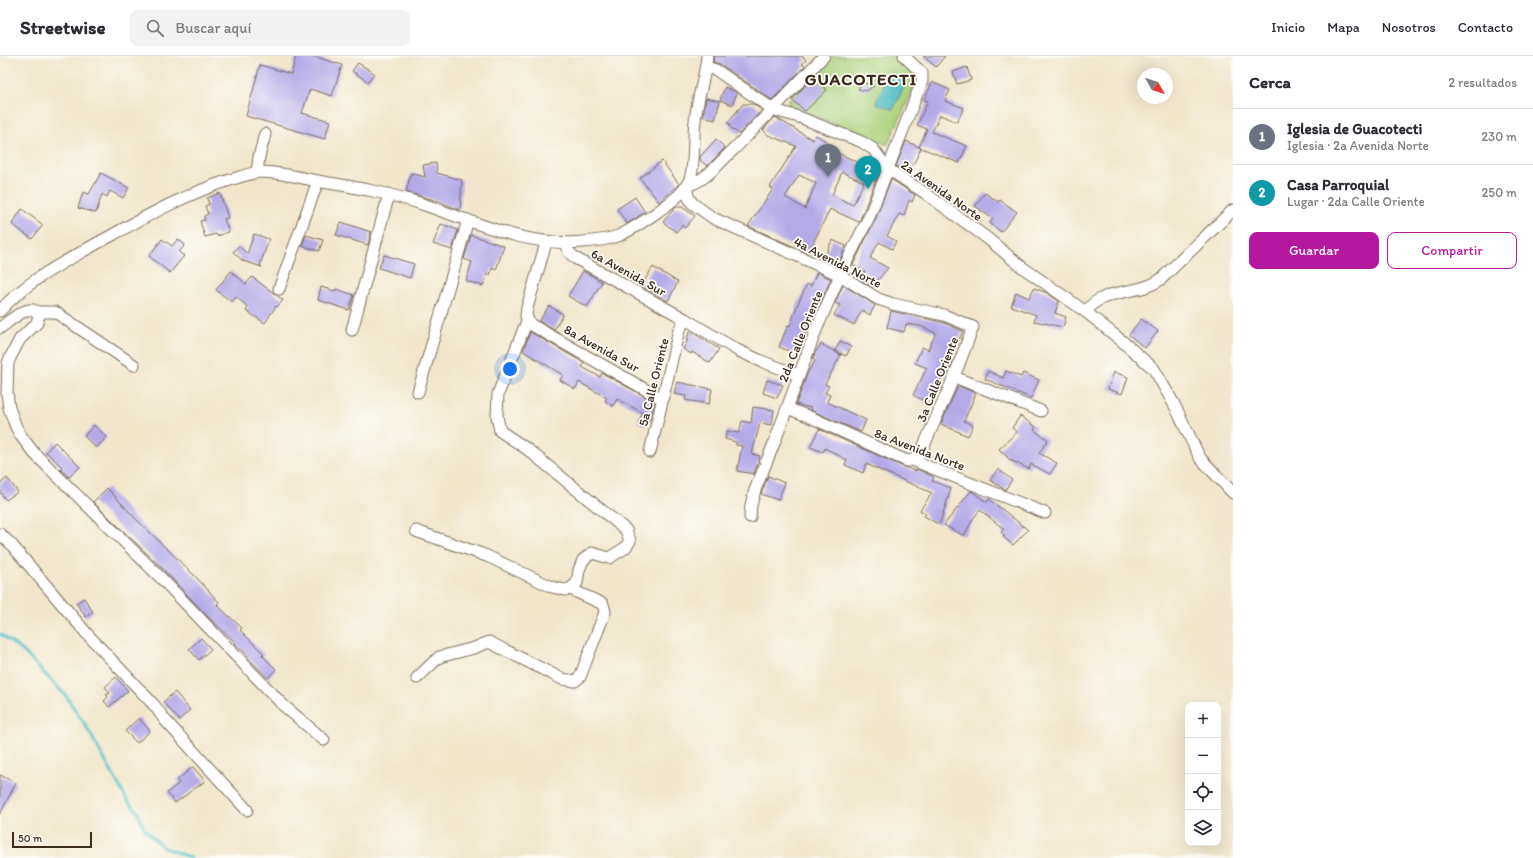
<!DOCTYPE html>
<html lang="es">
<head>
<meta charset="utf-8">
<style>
	:root { --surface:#fff; --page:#f2f2f3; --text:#2b2b33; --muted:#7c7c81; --line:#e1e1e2; --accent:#b5179e }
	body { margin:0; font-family:Itim,sans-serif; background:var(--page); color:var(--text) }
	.controls { position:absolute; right:12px; bottom:12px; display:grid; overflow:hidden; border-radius:8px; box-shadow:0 4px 16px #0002 }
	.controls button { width:36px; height:36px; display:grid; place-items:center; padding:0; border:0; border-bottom:1px solid var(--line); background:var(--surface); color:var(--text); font:20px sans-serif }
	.compass { position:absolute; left:1137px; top:12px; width:36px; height:36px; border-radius:50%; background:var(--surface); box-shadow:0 4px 16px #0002; rotate:129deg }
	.scale { position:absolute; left:12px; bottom:10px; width:80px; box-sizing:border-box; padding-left:4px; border:2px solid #3b2a1e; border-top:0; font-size:11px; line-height:14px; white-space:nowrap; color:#3b2a1e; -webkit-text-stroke:3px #fdfcf7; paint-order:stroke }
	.you { position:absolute; left:510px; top:313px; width:14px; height:14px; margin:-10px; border:3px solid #fff; border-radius:50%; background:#1a73e8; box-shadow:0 0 0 6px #1a73e833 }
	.badge { display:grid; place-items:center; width:26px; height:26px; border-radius:50%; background:var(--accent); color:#fff; font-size:13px; font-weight:700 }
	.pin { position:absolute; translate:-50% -33px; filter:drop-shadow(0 1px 2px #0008) }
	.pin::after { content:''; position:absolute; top:21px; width:14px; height:12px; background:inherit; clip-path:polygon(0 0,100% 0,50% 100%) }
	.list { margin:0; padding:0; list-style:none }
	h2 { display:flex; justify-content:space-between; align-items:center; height:52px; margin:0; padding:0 16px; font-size:17px }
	h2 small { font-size:13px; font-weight:400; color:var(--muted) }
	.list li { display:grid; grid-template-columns:26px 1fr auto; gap:12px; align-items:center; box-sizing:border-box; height:56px; padding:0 16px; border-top:1px solid var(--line) }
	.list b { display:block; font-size:15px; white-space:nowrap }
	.list p { margin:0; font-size:13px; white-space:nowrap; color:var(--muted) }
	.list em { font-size:13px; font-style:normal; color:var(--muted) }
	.actions { display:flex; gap:8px; padding:12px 16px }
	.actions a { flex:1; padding:9px 0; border:1px solid var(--accent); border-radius:8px; text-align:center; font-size:14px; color:var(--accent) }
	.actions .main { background:var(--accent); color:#fff }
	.icon { flex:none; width:22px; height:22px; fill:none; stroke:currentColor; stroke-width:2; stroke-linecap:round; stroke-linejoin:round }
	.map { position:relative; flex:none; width:1233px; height:802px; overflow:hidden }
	header { display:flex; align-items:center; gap:24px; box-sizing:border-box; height:56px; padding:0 20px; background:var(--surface); border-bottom:1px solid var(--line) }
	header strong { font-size:19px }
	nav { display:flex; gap:22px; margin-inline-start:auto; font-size:14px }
	.search { width:280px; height:36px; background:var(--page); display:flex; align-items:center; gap:10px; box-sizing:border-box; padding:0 14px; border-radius:8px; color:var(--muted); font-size:15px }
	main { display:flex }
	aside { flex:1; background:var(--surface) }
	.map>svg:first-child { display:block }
</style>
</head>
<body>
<header>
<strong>Streetwise</strong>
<div class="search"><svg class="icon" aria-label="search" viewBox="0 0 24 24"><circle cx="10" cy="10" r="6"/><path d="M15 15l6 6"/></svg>Buscar aquí</div>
<nav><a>Inicio</a><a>Mapa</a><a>Nosotros</a><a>Contacto</a></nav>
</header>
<main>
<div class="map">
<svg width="1233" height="802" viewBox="0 0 1233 802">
	<rect width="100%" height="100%" fill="#fdfcf7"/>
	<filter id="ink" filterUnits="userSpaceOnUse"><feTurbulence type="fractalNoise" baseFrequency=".025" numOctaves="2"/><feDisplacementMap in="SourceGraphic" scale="8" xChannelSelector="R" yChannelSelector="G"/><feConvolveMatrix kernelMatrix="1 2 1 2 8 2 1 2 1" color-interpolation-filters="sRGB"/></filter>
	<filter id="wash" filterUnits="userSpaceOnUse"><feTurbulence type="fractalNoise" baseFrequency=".012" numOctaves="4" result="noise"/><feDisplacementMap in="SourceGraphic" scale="16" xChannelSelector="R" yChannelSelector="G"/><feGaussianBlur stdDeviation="0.9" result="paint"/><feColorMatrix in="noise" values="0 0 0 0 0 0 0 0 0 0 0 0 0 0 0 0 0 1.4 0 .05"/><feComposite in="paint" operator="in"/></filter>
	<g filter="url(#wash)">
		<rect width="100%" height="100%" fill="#f1e6cc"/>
		<!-- green -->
		<path fill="#abd079" stroke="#737d4c" d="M831 0H898L917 19 918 24 888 88H884L789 50 788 47 789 44Z"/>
		<!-- water -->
		<path fill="#4fbdc5" stroke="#457472" d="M889 16 907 24 893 54 876 47Z"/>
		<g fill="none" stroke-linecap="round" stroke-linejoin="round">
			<!-- stream -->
			<path stroke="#4fbdc5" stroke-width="3" d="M0 578 24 596 66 640 87 672 127 744 137 755 144 772 162 791 191 802"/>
		</g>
		<g id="blocks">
			<!-- building -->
			<g fill="#b4aae8" fill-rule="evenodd">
				<path d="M296 0H313L342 9 332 40 310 33 302 57 330 65 325 83 246 60 260 9 291 18Z"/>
				<path d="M714 0H802L806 4 802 8 805 10 772 44 720 8 713 6Z"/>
				<path d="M923 0H945L936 11Z"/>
				<path d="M358 7 374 17 368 26 352 15Z"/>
				<path d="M967 11 971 24 957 28 953 16Z"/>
				<path d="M813 21 827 34 805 55 792 44Z"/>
				<path d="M932 26 950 34 945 45 964 52 957 66 940 59 932 76 967 90 959 107 919 91 927 73 917 69 928 45 924 44Z"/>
				<path d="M864 27 874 30 866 35 858 33 862 28Z"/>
				<path d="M725 31 737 37 732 49 720 44Z"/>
				<path d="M706 42 720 45 715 64 703 61Z"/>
				<path d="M743 48H753L762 54 739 78 729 70 731 68 727 67Z"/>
				<path d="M775 61 813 84 816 79 829 87 827 92 879 116 859 166 830 153 808 197 748 170 773 133 770 131 796 90 768 79 763 74ZM842 116 864 126 853 149 832 139ZM799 119 816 127 805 153 785 141Z"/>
				<path d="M716 83 725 92 707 110 700 104V101Z"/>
				<path d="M906 85 921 92 909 118 896 110Z"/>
				<path d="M662 105 679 128 659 146 640 122Z"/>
				<path d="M436 107 437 117 462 124 460 154 438 145 406 136 411 117 425 121 423 109Z"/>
				<path d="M101 117 129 132 123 142 110 135 107 141 102 138 96 157 78 152 83 136 89 138Z"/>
				<path d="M891 123 915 139 912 146 909 144 904 160 899 158 887 180 896 185 892 193 879 186 870 202 888 212 872 231 859 223 865 216 853 209 876 162Z"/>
				<path d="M220 137 228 162 224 163 229 176 217 180 216 178 205 181 200 165 205 164 204 160 208 158 205 150 209 148 207 142Z"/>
				<path d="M985 137 998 146 1000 144 1017 156 1001 176 990 167 993 163 975 150Z"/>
				<path d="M635 141 645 156 627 168 617 153Z"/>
				<path d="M676 151H682L695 160 685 172 682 169 676 176 663 166Z"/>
				<path d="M22 153 43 169 32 183 12 168Z"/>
				<path d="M341 166 371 176 368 189 336 179Z"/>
				<path d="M441 168 458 174 452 194 433 188Z"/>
				<path d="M254 178 269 183 260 209 262 211 243 205 233 196 239 190 247 198Z"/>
				<path d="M306 179 323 184 319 195 302 190Z"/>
				<path d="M471 179 504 190 496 214 492 212 490 219 487 218 483 230 466 225 472 206 464 203Z"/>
				<path d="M162 183 172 190 178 183 185 189 179 196 184 200 170 217 149 200Z"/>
				<path d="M832 184 846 190 839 206 825 200Z"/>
				<path d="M384 199 414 208 410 222 379 212Z"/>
				<path d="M653 211 678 226 668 245 641 230Z"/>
				<path d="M231 215 246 228 252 221 283 244 277 251 276 250 265 267 246 255 248 251 236 241 232 246 216 234Z"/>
				<path d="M583 215 602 226 587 251 568 240Z"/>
				<path d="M817 216 831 223 807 277H805L796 298 779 291 788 269 790 270 797 250 807 228 811 230Z"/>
				<path d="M843 229 875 249 870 259 862 254 854 269 834 259 840 249 835 247Z"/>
				<path d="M321 231 335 235 336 233 354 239 349 254 318 244Z"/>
				<path d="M1034 232 1047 237 1059 245 1055 257 1066 261 1063 271 1034 265 1036 259 1011 250 1016 236 1029 242Z"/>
				<path d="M549 250 563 258 554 274 539 265Z"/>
				<path d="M891 255 942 266 963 275 950 303 953 304 947 320 944 318 928 347 913 339 927 312 915 307 922 291 928 294 936 277 920 270 906 268 904 276 887 272Z"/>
				<path d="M1141 263 1158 275 1145 292 1129 279Z"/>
				<path d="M690 275 719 293 710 307 692 296 691 298 683 293 688 284H686Z"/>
				<path d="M530 276 584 307 582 311 600 321 602 317 655 346 651 361 646 370 638 366 643 357 617 343 613 350 605 345 607 342 579 326 575 333 560 324 563 319 523 295Z"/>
				<path d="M840 285 851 291 846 300 835 295Z"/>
				<path d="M821 288 841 299 825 328 829 330 825 337 830 339 827 346 866 364 861 376 810 354 811 352 796 348 808 316 815 305 813 303 815 297Z"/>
				<path d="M988 315 1003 322 1006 315 1021 321 1023 317 1039 324 1031 342 985 323Z"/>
				<path d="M1114 316 1128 321 1122 338 1108 333Z"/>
				<path d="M767 324 783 329 777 342 763 337Z"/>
				<path d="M677 326 712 333 709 348 685 344 686 340 674 338Z"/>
				<path d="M958 330 976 337 964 365 973 369 968 380 941 368Z"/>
				<path d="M753 351 774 354 772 369 760 367 752 398 760 400 754 418 737 415 742 390 736 389V386L725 383 727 375 739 377 742 365 751 367Z"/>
				<path d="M1020 360 1036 371 1034 374 1048 384 1039 397 1057 407 1050 418 1031 408 1029 413 1012 405H1011L999 393 1017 376 1012 372Z"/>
				<path d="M94 369 107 381 96 392 84 380Z"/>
				<path d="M819 373 904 411 916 415 917 413 934 421 932 425 951 432 940 467 938 468 924 460 926 458 920 454 932 437 866 408 863 417 845 409 847 404 825 392 823 396 810 391Z"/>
				<path d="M55 386 80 411 69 421 60 413 62 411 46 396Z"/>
				<path d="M998 413 1012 424 1005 434 990 424Z"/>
				<path d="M768 420 785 427 778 444 761 438Z"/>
				<path d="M7 422 18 436 6 444 0 436V428Z"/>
				<path d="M107 432 136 463 195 520 219 546 217 549 242 572 240 574 264 598 262 599 276 613 268 622 247 601 248 600 235 588 236 587 206 559 161 511 93 446Z"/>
				<path d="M971 435 987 446 989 443 1028 474 1013 489 1003 481 1005 480 1001 476 1004 473 980 454 973 463 964 480 944 469Z"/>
				<path d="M84 542 93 556 86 561 76 547Z"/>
				<path d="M201 582 211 593 199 604 189 593Z"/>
				<path d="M116 621 128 635 109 651 104 645 108 641 106 639 110 637 105 631Z"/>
				<path d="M175 636 190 654 179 664 163 646Z"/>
				<path d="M139 662 150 675 137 687 125 675Z"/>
				<path d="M193 711 205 725 175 747 167 737 179 727 177 724Z"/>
				<path d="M0 719 16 727 0 758Z"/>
			</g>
		</g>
	</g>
	<g filter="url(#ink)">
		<use href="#blocks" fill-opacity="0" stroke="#7b6c5b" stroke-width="1"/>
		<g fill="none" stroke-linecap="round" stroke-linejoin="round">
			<defs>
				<g id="minor">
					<path d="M824 0C794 31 765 62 734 93 720 106 706 125 686 130L688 140 692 147 713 162 840 219 878 243 893 248 944 259 973 271 954 321 923 392 917 402 912 404"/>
					<path d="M706 11 716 14 774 54 799 61 862 86 873 93 888 113 925 137 987 182 1022 211 1086 256 1122 285 1154 313 1175 350 1200 402 1233 437"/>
					<path d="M257 116 259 101 265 78"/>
					<path d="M546 187 527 252 526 260 530 268 657 340 664 341"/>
					<path d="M565 188 569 196 575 202 685 263 737 294 761 305 798 319"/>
					<path d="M279 233 318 125"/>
					<path d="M0 255C25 226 61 208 94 189 138 165 182 139 230 124 240 121 250 117 260 116 279 116 298 121 317 125 354 131 390 137 425 149 477 167 528 191 583 186 595 185 607 184 618 180 632 174 644 165 656 157 669 147 684 138 690 123 695 109 693 81 695 65 697 43 705 22 707 0"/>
					<path d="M37 256H55L134 309"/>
					<path d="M1086 256C1089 252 1093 247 1097 245 1116 233 1141 237 1160 224L1233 154"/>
					<path d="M0 272C9 266 31 244 39 259L37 267 20 283 11 300 8 307 7 337 9 352 16 371 21 380 34 397 161 522 283 649 324 684"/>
					<path d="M352 274 389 138"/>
					<path d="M954 321 1041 355"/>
					<path d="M418 336 468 164"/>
					<path d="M787 352 810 361 898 401 907 405 912 404 1045 457"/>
					<path d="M650 396 679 274 685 263"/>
					<path d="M750 461 751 449 755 434 773 390 816 274 840 219 870 159 922 25V17L904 0"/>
					<path d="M416 475 487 500 552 531 565 534 570 533 577 527 579 514 583 504 592 497 609 502 625 492 630 485 626 474 527 393 500 375 497 360 498 338 527 265"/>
					<path d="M0 478 10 487 88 579 154 649 165 664 247 754"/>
					<path d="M417 622 439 601 474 592 489 586 562 623 575 625 580 621 605 556 603 548 570 533"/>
				</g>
			</defs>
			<!-- minor casing -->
			<use href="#minor" stroke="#7b6c5b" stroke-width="13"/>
			<!-- minor -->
			<use href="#minor" stroke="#fff" stroke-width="11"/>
		</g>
	</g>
	<g text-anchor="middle" stroke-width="3.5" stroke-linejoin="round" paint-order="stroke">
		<!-- street labels -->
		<g font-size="13" fill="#3b2a1e" stroke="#fdfcf7">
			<text transform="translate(942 134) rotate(35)" y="5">2a Avenida Norte</text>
			<text transform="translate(838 206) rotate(27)" y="5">4a Avenida Norte</text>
			<text transform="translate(629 216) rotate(29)" y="5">6a Avenida Sur</text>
			<text transform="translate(800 280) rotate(-68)" y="5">2da Calle Oriente</text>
			<text transform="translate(602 292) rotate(29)" y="5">8a Avenida Sur</text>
			<text transform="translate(937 323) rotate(-68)" y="5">3a Calle Oriente</text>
			<text transform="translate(653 326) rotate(-76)" y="5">5a Calle Oriente</text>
			<text transform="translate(920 393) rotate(21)" y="5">8a Avenida Norte</text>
		</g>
		<!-- district labels -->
		<g font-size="17" font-weight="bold" letter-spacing="1" fill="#3b2a1e" stroke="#fdfcf7">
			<text x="861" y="29">GUACOTECTI</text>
		</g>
	</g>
</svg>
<div class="controls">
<button>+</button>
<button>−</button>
<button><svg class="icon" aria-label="locate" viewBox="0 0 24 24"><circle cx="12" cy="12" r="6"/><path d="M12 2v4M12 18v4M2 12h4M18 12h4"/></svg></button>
<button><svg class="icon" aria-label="layers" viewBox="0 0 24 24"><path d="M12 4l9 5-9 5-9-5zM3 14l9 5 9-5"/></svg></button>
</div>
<svg class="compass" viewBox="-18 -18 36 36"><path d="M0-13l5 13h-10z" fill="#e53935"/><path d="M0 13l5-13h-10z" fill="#7c7c81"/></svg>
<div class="scale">50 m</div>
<div class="you"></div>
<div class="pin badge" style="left:828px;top:121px;background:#6b7280">1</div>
<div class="pin badge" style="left:868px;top:133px;background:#0f9aa8">2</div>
</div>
<aside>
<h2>Cerca<small>2 resultados</small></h2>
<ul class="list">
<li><span class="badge" style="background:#6b7280">1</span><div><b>Iglesia de Guacotecti</b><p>Iglesia · 2a Avenida Norte</p></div><em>230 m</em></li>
<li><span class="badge" style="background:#0f9aa8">2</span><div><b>Casa Parroquial</b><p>Lugar · 2da Calle Oriente</p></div><em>250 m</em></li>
</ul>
<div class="actions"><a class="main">Guardar</a><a>Compartir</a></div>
</aside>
</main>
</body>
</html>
